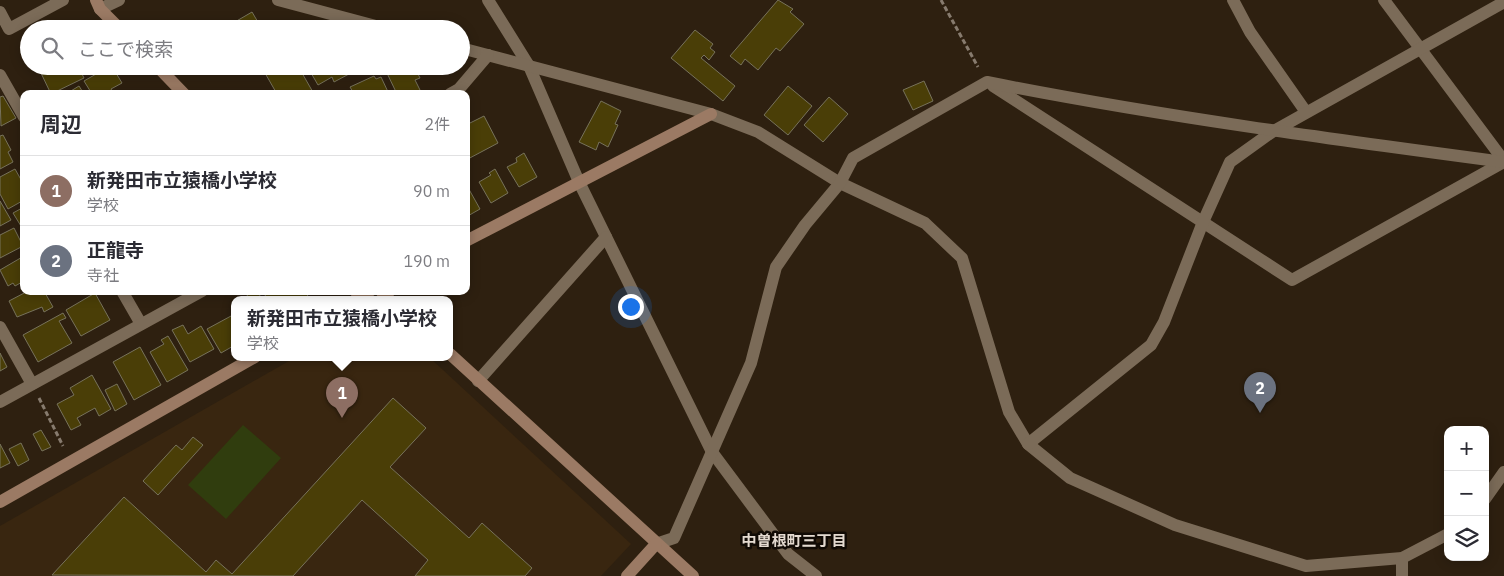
<!DOCTYPE html>
<html lang="ja">
<head>
<meta charset="utf-8">
<style>
	:root { --surface:#fff; --page:#f2f2f3; --text:#2b2b33; --muted:#7c7c81; --line:#e1e1e2; --accent:#3d737d }
	body { margin:0; font-family:"IBM Plex Sans","Noto Sans JP",sans-serif; background:var(--page); color:var(--text) }
	.controls { position:absolute; right:15px; bottom:15px; display:grid; overflow:hidden; border-radius:10px; box-shadow:0 2px 12px #0003 }
	.controls button { width:45px; height:45px; display:grid; place-items:center; padding:0; border:0; border-bottom:1px solid var(--line); background:var(--surface); color:var(--text); font:25px sans-serif }
	.you { position:absolute; left:630px; top:306px; width:18px; height:18px; margin:-12px; border:4px solid #fff; border-radius:50%; background:#1a73e8; box-shadow:0 0 0 8px #1a73e833 }
	.badge { display:grid; place-items:center; width:32px; height:32px; border-radius:50%; background:var(--accent); color:#fff; font-size:16px; font-weight:700 }
	.pin { position:absolute; translate:-50% -41px; filter:drop-shadow(0 1px 2px #0008) }
	.pin::after { content:''; position:absolute; top:26px; width:18px; height:15px; background:inherit; clip-path:polygon(0 0,100% 0,50% 100%) }
	.popup { position:absolute; left:231px; top:296px; width:222px; height:65px; box-sizing:border-box; display:grid; place-content:center; border-radius:10px; background:var(--surface); filter:drop-shadow(0 1px 4px #0005); font-size:16px; white-space:nowrap; color:var(--muted) }
	.popup b { font-size:19px; color:var(--text) }
	.popup::after { content:''; position:absolute; left:50%; top:100%; margin-left:-10px; border:10px solid transparent; border-top-color:var(--surface) }
	.list { margin:0; padding:0; list-style:none }
	h2 { display:flex; justify-content:space-between; align-items:center; height:65px; margin:0; padding:0 20px; font-size:21px }
	h2 small { font-size:16px; font-weight:400; color:var(--muted) }
	.list li { display:grid; grid-template-columns:32px 1fr auto; gap:15px; align-items:center; box-sizing:border-box; height:70px; padding:0 20px; border-top:1px solid var(--line) }
	.list b { display:block; font-size:19px; white-space:nowrap }
	.list p { margin:0; font-size:16px; white-space:nowrap; color:var(--muted) }
	.list em { font-size:16px; font-style:normal; color:var(--muted) }
	.icon { flex:none; width:28px; height:28px; fill:none; stroke:currentColor; stroke-width:2; stroke-linecap:round; stroke-linejoin:round }
	.map { position:relative; flex:none; width:1504px; height:576px; overflow:hidden }
	.search { position:absolute; background:var(--surface); box-shadow:0 2px 12px #0003; left:20px; top:20px; width:450px; height:55px; display:flex; align-items:center; gap:12px; box-sizing:border-box; padding:0 18px; border-radius:28px; color:var(--muted); font-size:19px }
	.panel { position:absolute; background:var(--surface); box-shadow:0 2px 12px #0003; left:20px; top:90px; width:450px; height:205px; border-radius:10px }
	.map>svg:first-child { display:block }
</style>
</head>
<body>
<div class="map">
<svg width="1504" height="576" viewBox="0 0 1504 576">
	<rect width="100%" height="100%" fill="#2e2010"/>
	<!-- built -->
	<path fill="#392610" d="M296 357H429L631 544 601 576H0V526Z"/>
	<!-- water -->
	<path fill="#303d0e" d="M243 425 281 458 226 519 188 485Z"/>
	<!-- building -->
	<g fill="#4a3e07" stroke="#77725b">
		<path d="M778 0 793 9 790 12 804 24 780 51 776 48 758 70 745 59 741 65 730 56Z"/>
		<path d="M252 12 262 29H230L228 26Z"/>
		<path d="M695 30 713 44 710 48 715 52 709 60 704 55 701 58 735 86 723 101 671 58Z"/>
		<path d="M49 66H78L84 78 51 94 40 71Z"/>
		<path d="M110 66H117L120 71 116 73 122 83 111 89 114 94H92L84 81Z"/>
		<path d="M261 66H298L314 94H277Z"/>
		<path d="M307 66H345L349 74 334 82 332 77 318 85Z"/>
		<path d="M390 66H414L420 78 415 80 420 90 412 94H397L385 69Z"/>
		<path d="M374 76 376 79 381 77 389 94H354L350 87Z"/>
		<path d="M924 81 933 101 913 110 903 90Z"/>
		<path d="M79 86 84 94H66Z"/>
		<path d="M788 86 812 106 788 135 764 115Z"/>
		<path d="M3 96 16 118 1 126 0 97Z"/>
		<path d="M829 97 848 114 823 142 804 125Z"/>
		<path d="M601 101 621 111 615 124 618 125 608 147 599 142 596 150 579 142Z"/>
		<path d="M484 116 498 143 466 160V125Z"/>
		<path d="M3 135 11 150 8 152 13 162 0 169V136Z"/>
		<path d="M524 153 537 177 519 187 507 167 517 162 516 158Z"/>
		<path d="M15 169 24 185V200L8 209 0 194V177Z"/>
		<path d="M495 169 508 193 491 203 479 182 491 175 489 173Z"/>
		<path d="M466 184 480 209 466 217Z"/>
		<path d="M0 201 11 220 0 226Z"/>
		<path d="M24 207V231L13 213Z"/>
		<path d="M14 228 23 246 0 258V235Z"/>
		<path d="M24 256V281L15 286 13 283 8 286 0 270Z"/>
		<path d="M28 291H44L53 307 44 312 42 307 17 317 9 301Z"/>
		<path d="M254 291H257L262 299H249L247 295Z"/>
		<path d="M273 291H305L309 298 267 299 265 295Z"/>
		<path d="M95 293 110 320 81 336 66 310Z"/>
		<path d="M63 313 66 318 59 321 72 343 38 362 23 335Z"/>
		<path d="M231 316 235 322V345L221 353 207 329Z"/>
		<path d="M183 325 188 334 201 326 214 349 190 362 172 330Z"/>
		<path d="M168 336 188 370 167 382 150 352 164 344 161 340Z"/>
		<path d="M140 347 161 385 134 400 113 362Z"/>
		<path d="M0 353 7 367 0 371Z"/>
		<path d="M92 375 111 409 99 416 95 408 77 418 81 425 71 430 57 404 74 395 70 388Z"/>
		<path d="M117 384 127 404 115 411 105 390Z"/>
		<path d="M393 398 426 428 390 467 469 538 482 523 532 568 525 576H415L428 560 362 500 293 576 52 575 124 497 206 572 216 560 232 574Z"/>
		<path d="M41 430 51 447 42 451 33 434Z"/>
		<path d="M193 437 203 445 158 495 143 481 176 445 182 450Z"/>
		<path d="M21 443 29 460 18 466 9 449Z"/>
		<path d="M0 444 10 463 0 468Z"/>
	</g>
	<g fill="none" stroke-linecap="round" stroke-linejoin="round">
		<!-- path -->
		<g stroke="#877b6e" stroke-width="3" stroke-dasharray="5 2.5" stroke-linecap="butt">
			<path d="M941 0 978 67"/>
			<path d="M39 398 63 446"/>
		</g>
		<!-- street -->
		<g stroke="#7b6b58" stroke-width="12">
			<path d="M278 0 387 29"/>
			<path d="M488 0 529 66 579 182 712 452 788 554 816 576"/>
			<path d="M1233 0 1250 32 1306 112"/>
			<path d="M1384 0 1504 161"/>
			<path d="M100 9 119 0"/>
			<path d="M0 12 9 29 63 0"/>
			<path d="M461 48 711 114 758 132 840 183 925 223 962 258 1009 412 1028 444 1070 478 1175 525 1306 566 1402 558 1448 534"/>
			<path d="M0 75 24 117"/>
			<path d="M993 86 1292 280 1504 162"/>
			<path d="M450 94 459 89 488 55"/>
			<path d="M122 291 141 324"/>
			<path d="M0 327 32 384"/>
			<path d="M478 381 606 237"/>
			<path d="M0 402 202 291"/>
			<path d="M1028 444 1151 345 1164 322 1203 222 1230 162 1272 132 1504 2"/>
			<path d="M1485 499 1504 472"/>
			<path d="M656 544 674 538 751 363 776 267 805 225 840 183 853 158 987 82C1158 116 1331 139 1504 162"/>
			<path d="M1402 576V558"/>
		</g>
		<!-- secondary -->
		<g stroke="#9b7a64" stroke-width="12">
			<path d="M96 0 100 9 120 29"/>
			<path d="M157 66 184 94"/>
			<path d="M466 241 711 114"/>
			<path d="M381 291 389 299"/>
			<path d="M356 299 370 291"/>
			<path d="M450 354 693 576"/>
			<path d="M0 502 255 357"/>
			<path d="M627 576 656 544"/>
		</g>
	</g>
	<g text-anchor="middle" stroke-width="5" stroke-linejoin="round" paint-order="stroke">
		<!-- neighbourhood labels -->
		<g font-size="15" font-weight="bold" fill="#e4dad0" stroke="#110b05">
			<text x="794" y="546">中曽根町三丁目</text>
		</g>
	</g>
</svg>
<div class="controls">
<button>+</button>
<button>−</button>
<button><svg class="icon" aria-label="layers" viewBox="0 0 24 24"><path d="M12 4l9 5-9 5-9-5zM3 14l9 5 9-5"/></svg></button>
</div>
<div class="you"></div>
<div class="pin badge" style="left:342px;top:418px;background:#8d6e63">1</div>
<div class="popup"><b>新発田市立猿橋小学校</b>学校</div>
<div class="pin badge" style="left:1260px;top:413px;background:#6b7280">2</div>
<div class="search"><svg class="icon" aria-label="search" viewBox="0 0 24 24"><circle cx="10" cy="10" r="6"/><path d="M15 15l6 6"/></svg>ここで検索</div>
<section class="panel">
<h2>周辺<small>2件</small></h2>
<ul class="list">
<li><span class="badge" style="background:#8d6e63">1</span><div><b>新発田市立猿橋小学校</b><p>学校</p></div><em>90 m</em></li>
<li><span class="badge" style="background:#6b7280">2</span><div><b>正龍寺</b><p>寺社</p></div><em>190 m</em></li>
</ul>
</section>
</div>
</body>
</html>
